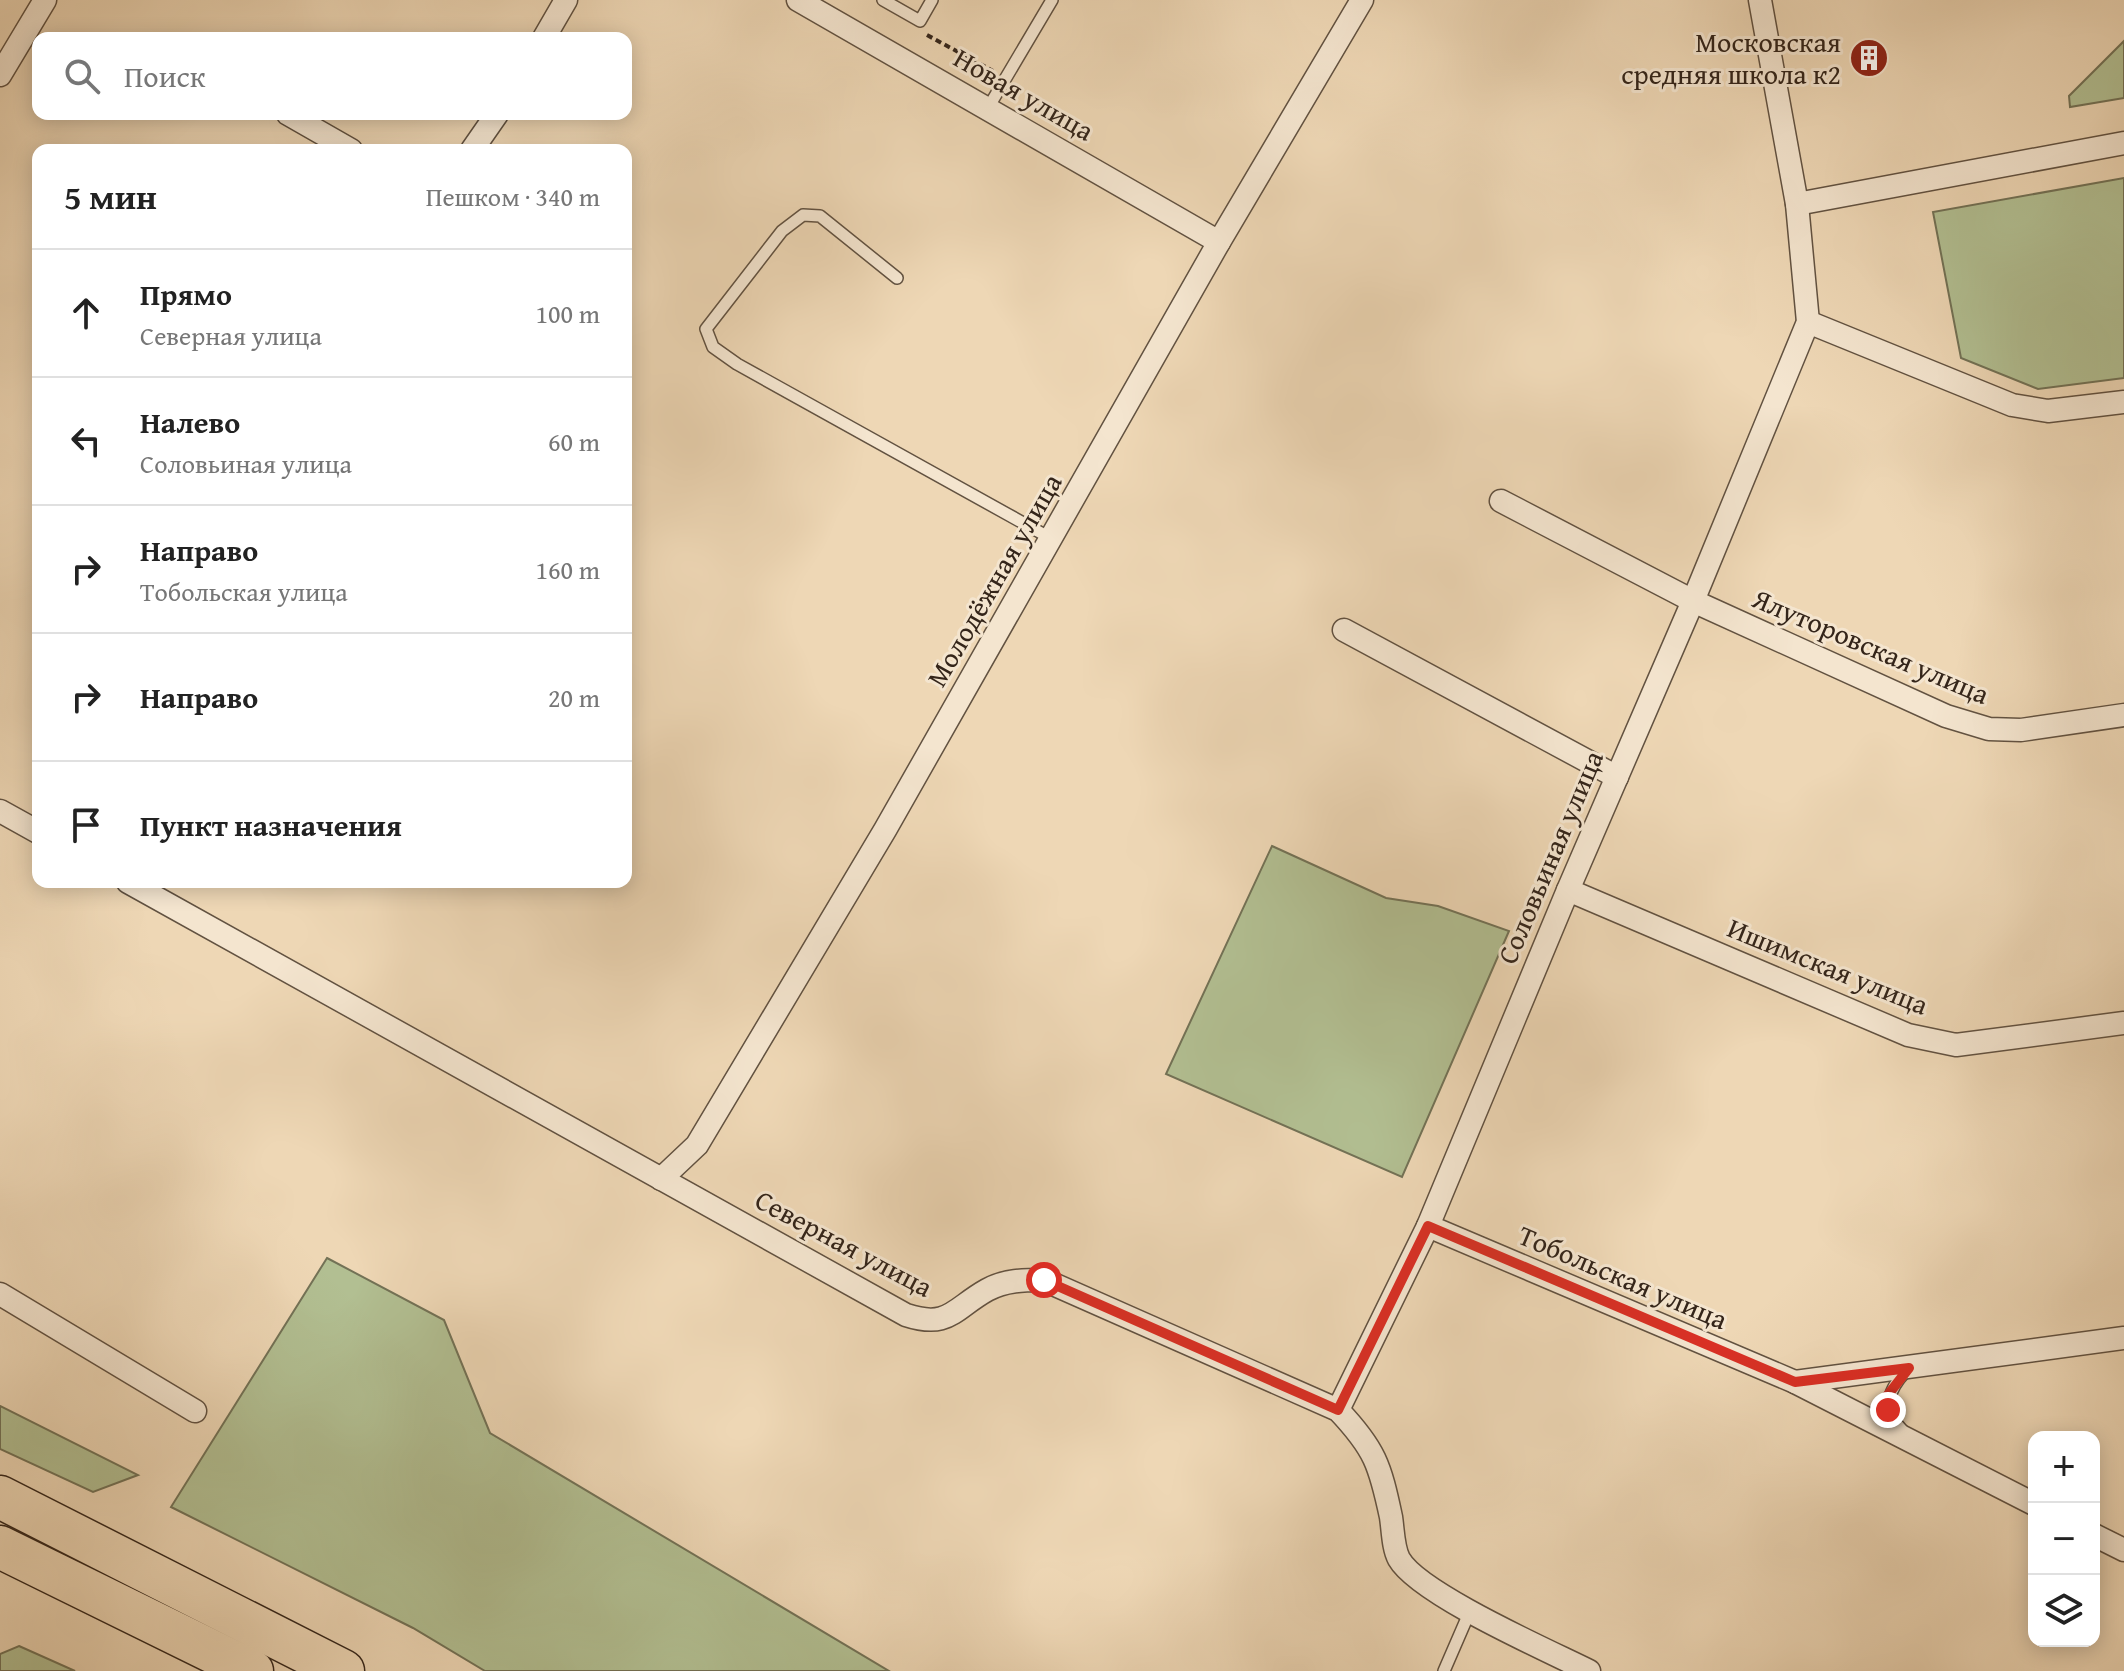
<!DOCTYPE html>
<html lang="ru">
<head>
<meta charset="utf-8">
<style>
	:root { --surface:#fff; --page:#f2f2f2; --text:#222; --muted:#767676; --line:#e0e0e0 }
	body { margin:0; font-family:"Gentium Book Plus",serif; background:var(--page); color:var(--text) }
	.controls { position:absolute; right:24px; bottom:24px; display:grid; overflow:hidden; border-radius:16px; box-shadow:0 4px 20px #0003 }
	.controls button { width:72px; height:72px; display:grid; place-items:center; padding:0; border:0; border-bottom:2px solid var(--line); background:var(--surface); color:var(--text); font:40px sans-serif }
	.stop { position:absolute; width:24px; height:24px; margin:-18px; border:6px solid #d93025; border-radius:50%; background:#fff }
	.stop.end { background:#d93025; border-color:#fff; box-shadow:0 2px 8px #0008 }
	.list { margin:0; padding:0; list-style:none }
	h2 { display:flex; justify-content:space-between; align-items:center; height:104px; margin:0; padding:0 32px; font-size:34px }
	h2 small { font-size:26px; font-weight:400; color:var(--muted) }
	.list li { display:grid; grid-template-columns:52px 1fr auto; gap:24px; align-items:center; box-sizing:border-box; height:128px; padding:0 32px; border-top:2px solid var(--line) }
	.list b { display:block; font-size:30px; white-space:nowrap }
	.list p { margin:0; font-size:26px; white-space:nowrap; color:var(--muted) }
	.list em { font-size:26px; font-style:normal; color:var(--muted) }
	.icon { flex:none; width:44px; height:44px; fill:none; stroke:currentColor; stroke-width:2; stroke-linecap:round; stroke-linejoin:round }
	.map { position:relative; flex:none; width:2124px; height:1671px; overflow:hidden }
	.search { position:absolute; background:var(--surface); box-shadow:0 4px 20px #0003; left:32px; top:32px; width:600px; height:88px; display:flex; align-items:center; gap:20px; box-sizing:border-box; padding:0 28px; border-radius:16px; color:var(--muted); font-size:30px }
	.panel { position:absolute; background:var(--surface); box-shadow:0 4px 20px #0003; left:32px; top:144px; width:600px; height:744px; border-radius:16px }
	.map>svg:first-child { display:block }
</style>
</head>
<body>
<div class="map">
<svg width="2124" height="1671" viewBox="0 0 2124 1671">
	<rect width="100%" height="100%" fill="#eed7b5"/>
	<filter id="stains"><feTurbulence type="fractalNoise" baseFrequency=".0025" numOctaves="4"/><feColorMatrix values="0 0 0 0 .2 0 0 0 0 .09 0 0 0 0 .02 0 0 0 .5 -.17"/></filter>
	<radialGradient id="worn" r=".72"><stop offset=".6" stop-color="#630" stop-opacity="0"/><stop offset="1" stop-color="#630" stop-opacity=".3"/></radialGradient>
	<!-- green -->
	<g fill="#b2bf92" stroke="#737256" stroke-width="2">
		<path d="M2124 41V98L2070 107 2069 96Z"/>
		<path d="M2124 178V378L2038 389 1961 358 1933 212Z"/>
		<path d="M1272 846 1386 898 1438 906 1509 931 1402 1177 1166 1074Z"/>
		<path d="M327 1258 444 1320 490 1433 889 1671H485L413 1628 171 1507Z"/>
		<path d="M0 1406 138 1475 93 1492 0 1449Z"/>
		<path d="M19 1646 75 1671H0V1654Z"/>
	</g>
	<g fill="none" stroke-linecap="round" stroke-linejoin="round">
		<defs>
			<g id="lane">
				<path d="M883 0 920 21 932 0"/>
				<path d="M988 108 1052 0"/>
				<path d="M897 278 820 216 803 215 782 231 706 329 713 347 737 364 1052 539"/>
				<path d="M1902 1430C1881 1409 1888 1390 1906 1371"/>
				<path d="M1444 1671 1470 1611"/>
			</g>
			<g id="street">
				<path d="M798 0 1219 242"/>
				<path d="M544 38 566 0"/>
				<path d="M0 75 45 0"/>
				<path d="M288 114 351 150"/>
				<path d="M472 150 497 114"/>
				<path d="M1797 204 2124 143"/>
				<path d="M1808 322 2012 405 2048 411 2124 402"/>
				<path d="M1501 501 1693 601 1946 716 1989 729 2021 730 2124 715"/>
				<path d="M1344 630 1617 777"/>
				<path d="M0 811 38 832"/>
				<path d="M128 882 906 1315C949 1329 953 1309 987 1290 1005 1280 1024 1280 1044 1280L1338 1410C1375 1449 1380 1465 1391 1517 1393 1530 1393 1548 1399 1559 1419 1594 1549 1651 1589 1671"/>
				<path d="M1568 890 1908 1035 1956 1045 2124 1023"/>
				<path d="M661 1179 697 1145 885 830 1219 242 1362 0"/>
				<path d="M1428 1226 1795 1382 2034 1504"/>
				<path d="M0 1294 195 1411"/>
				<path d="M1795 1382 2124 1338"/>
				<path d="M1338 1410 1428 1226 1568 890 1693 601 1808 322 1797 204 1760 0"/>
				<path d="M2094 1535 2124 1550"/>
			</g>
			<g id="highway">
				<path d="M0 1497 343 1671"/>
				<path d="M0 1547 252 1671"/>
			</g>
		</defs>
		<!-- lane casing -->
		<use href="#lane" stroke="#625241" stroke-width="14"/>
		<!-- street casing -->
		<use href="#street" stroke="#625241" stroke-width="25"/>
		<!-- highway casing -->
		<use href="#highway" stroke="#34251a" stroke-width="45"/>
		<!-- path -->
		<path stroke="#34251a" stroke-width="4" stroke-dasharray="6 4" stroke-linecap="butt" d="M927 35 993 71"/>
		<!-- lane -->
		<use href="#lane" stroke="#f4e5cf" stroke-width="11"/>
		<!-- street -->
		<use href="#street" stroke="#f4e5cf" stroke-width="22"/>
		<!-- highway -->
		<use href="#highway" stroke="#eed7b5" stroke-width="42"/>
	</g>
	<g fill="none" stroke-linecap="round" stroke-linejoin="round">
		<!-- route -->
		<path stroke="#d93025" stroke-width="10" d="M1044 1280 1338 1410 1428 1226 1795 1382 1909 1368 1887 1396 1888 1410"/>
	</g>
	<!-- icons -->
	<defs>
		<symbol id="building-disc" viewBox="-11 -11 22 22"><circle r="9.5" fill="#8f2418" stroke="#f4e5cf"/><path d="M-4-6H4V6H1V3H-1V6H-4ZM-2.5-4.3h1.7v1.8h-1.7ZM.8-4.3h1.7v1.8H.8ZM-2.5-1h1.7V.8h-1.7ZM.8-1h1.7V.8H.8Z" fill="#fff"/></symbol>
	</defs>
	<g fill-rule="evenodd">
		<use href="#building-disc" x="1847" y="36" width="44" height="44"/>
	</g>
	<g text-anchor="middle" stroke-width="6" stroke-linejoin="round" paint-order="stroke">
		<!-- poi labels -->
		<g font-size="28" fill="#34251a" stroke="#f4e5cf" text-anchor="end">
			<text x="1841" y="52">Московская<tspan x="1841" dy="32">средняя школа к2</tspan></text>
		</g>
		<!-- street labels -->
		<g font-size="28" fill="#34251a" stroke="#f4e5cf">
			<text transform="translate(1024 94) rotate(30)" y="10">Новая улица</text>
			<text transform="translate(994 580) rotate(-60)" y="10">Молодёжная улица</text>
			<text transform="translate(1871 646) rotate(23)" y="10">Ялуторовская улица</text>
			<text transform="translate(1550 857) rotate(-67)" y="10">Соловьиная улица</text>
			<text transform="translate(1828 966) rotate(22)" y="10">Ишимская улица</text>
			<text transform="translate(844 1243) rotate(28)" y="10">Северная улица</text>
			<text transform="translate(1623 1277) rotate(23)" y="10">Тобольская улица</text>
		</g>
	</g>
	<rect width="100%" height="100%" filter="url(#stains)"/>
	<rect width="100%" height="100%" fill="url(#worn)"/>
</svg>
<div class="controls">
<button>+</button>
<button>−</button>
<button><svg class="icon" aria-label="layers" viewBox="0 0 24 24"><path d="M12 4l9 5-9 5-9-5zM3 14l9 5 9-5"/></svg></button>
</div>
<div class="stop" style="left:1044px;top:1280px"></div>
<div class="stop end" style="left:1888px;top:1410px"></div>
<div class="search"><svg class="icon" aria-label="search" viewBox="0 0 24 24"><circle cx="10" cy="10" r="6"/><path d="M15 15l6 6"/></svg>Поиск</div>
<section class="panel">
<h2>5 мин<small>Пешком · 340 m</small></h2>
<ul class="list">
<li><svg class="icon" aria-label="ahead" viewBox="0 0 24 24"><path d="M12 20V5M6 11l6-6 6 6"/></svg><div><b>Прямо</b><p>Северная улица</p></div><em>100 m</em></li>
<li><svg class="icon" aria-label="left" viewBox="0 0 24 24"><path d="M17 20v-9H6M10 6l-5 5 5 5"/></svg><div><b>Налево</b><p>Соловьиная улица</p></div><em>60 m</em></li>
<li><svg class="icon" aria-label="right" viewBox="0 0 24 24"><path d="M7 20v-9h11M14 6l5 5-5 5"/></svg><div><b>Направо</b><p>Тобольская улица</p></div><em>160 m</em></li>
<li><svg class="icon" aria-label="right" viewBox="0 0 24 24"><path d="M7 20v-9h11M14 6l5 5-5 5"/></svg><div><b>Направо</b></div><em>20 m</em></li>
<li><svg class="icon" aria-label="arrive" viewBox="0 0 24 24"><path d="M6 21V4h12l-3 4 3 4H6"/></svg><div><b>Пункт назначения</b></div></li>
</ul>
</section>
</div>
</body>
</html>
